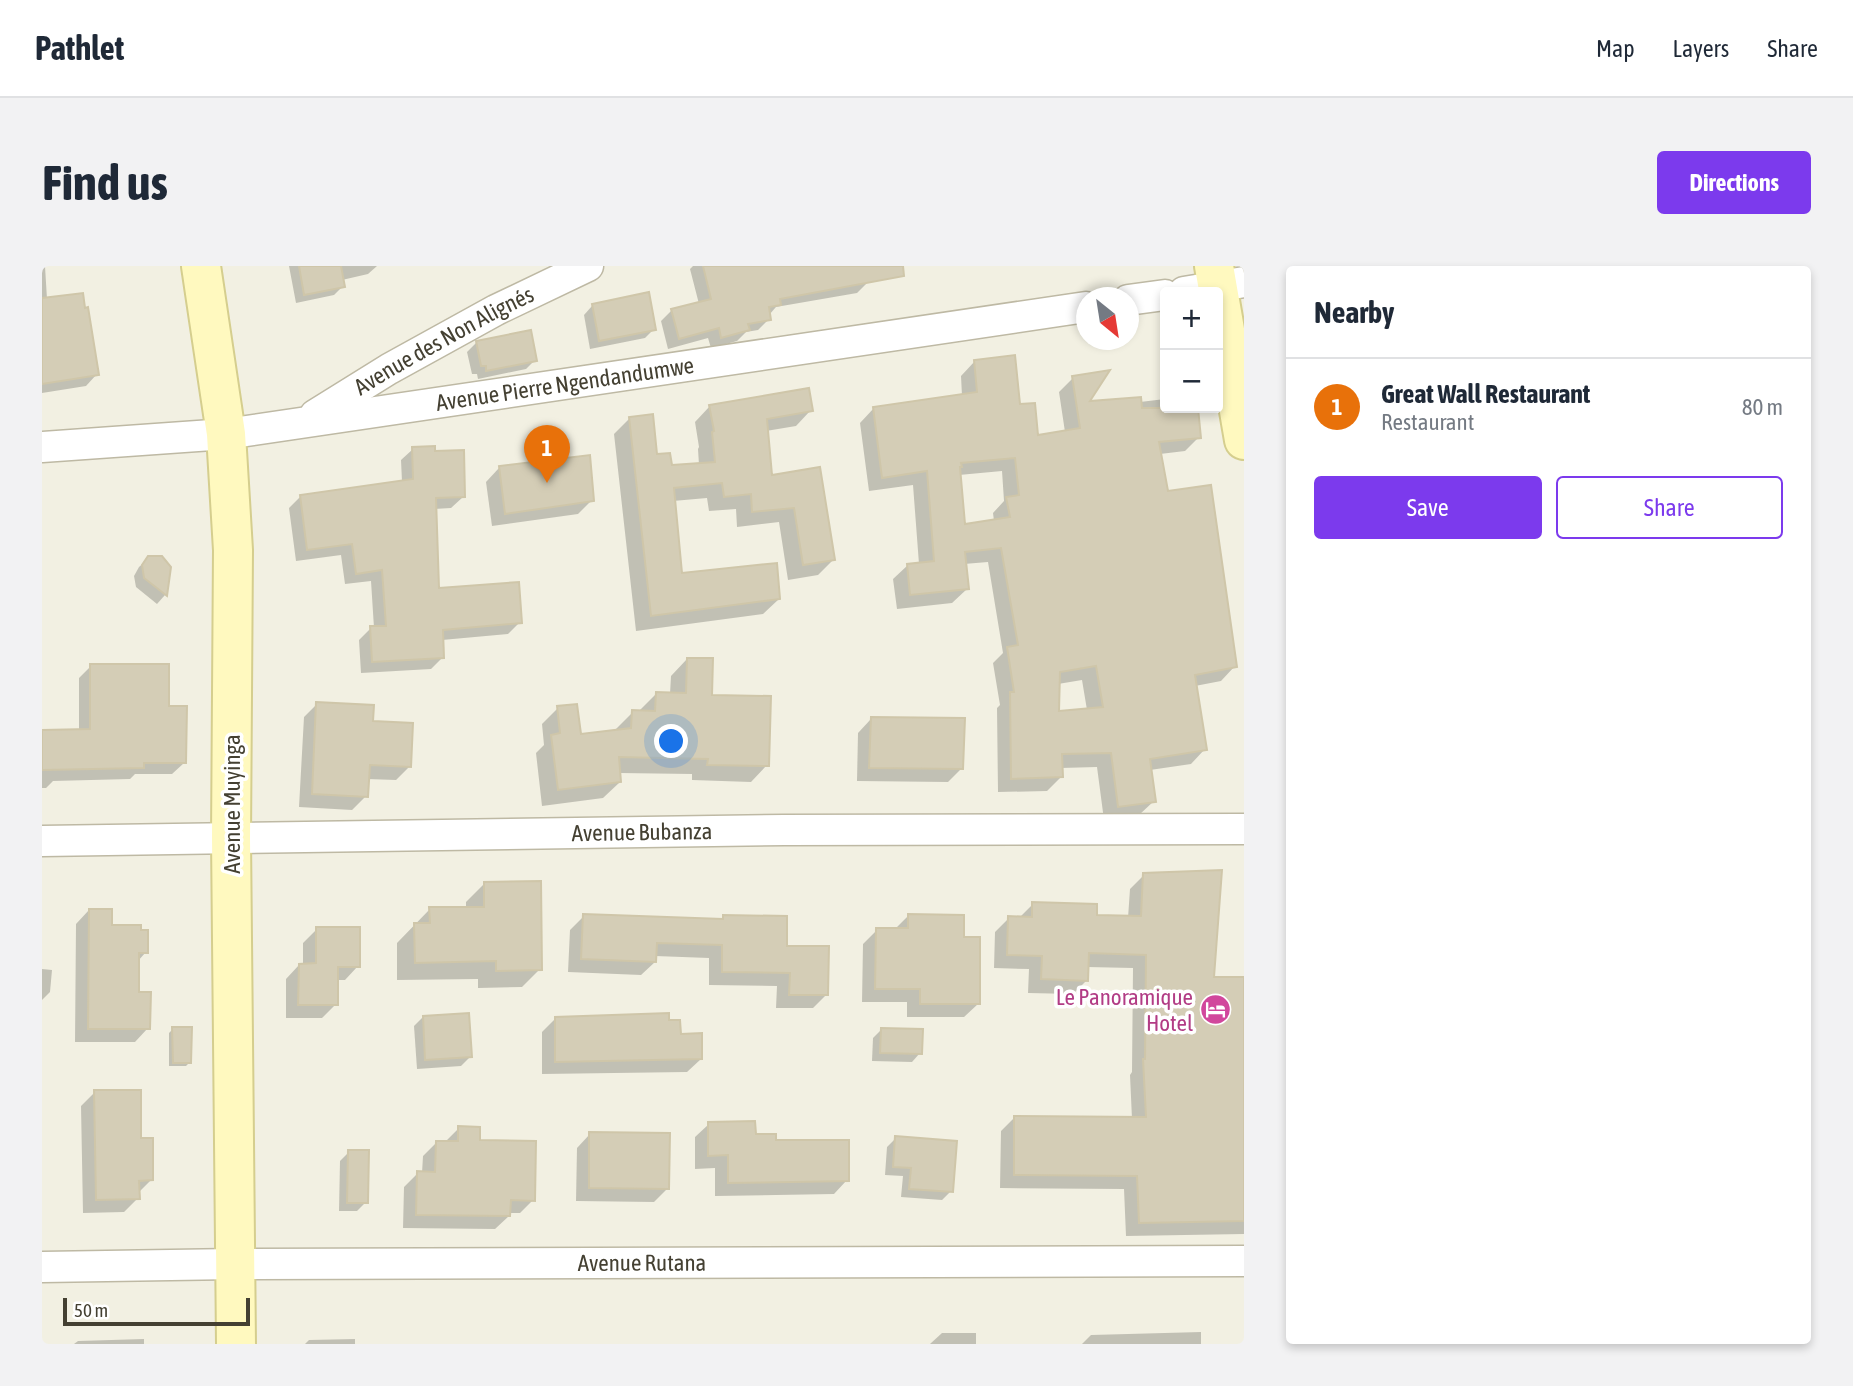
<!DOCTYPE html>
<html lang="en">
<head>
<meta charset="utf-8">
<style>
	:root { --surface:#fff; --page:#f2f2f3; --text:#1f2937; --muted:#747a83; --line:#e0e1e3; --accent:#7c3aed }
	body { margin:0; font-family:"Asap Condensed",sans-serif; background:var(--page); color:var(--text) }
	.controls { position:absolute; right:21px; top:21px; display:grid; overflow:hidden; border-radius:7px; box-shadow:0 4px 10px #0003 }
	.controls button { width:63px; height:63px; display:grid; place-items:center; padding:0; border:0; border-bottom:2px solid var(--line); background:var(--surface); color:var(--text); font:35px sans-serif }
	.compass { position:absolute; left:1034px; top:21px; width:63px; height:63px; border-radius:50%; background:var(--surface); box-shadow:0 4px 10px #0003; rotate:150deg }
	.scale { position:absolute; left:21px; bottom:18px; width:187px; box-sizing:border-box; padding-left:7px; border:4px solid #444032; border-top:0; font-size:19px; line-height:24px; white-space:nowrap; color:#444032; -webkit-text-stroke:5px #fff; paint-order:stroke }
	.you { position:absolute; left:630px; top:476px; width:24px; height:24px; margin:-18px; border:5px solid #fff; border-radius:50%; background:#1a73e8; box-shadow:0 0 0 10px #1a73e833 }
	.badge { display:grid; place-items:center; width:46px; height:46px; border-radius:50%; background:var(--accent); color:#fff; font-size:23px; font-weight:700 }
	.pin { position:absolute; translate:-50% -58px; filter:drop-shadow(0 2px 4px #0008) }
	.pin::after { content:''; position:absolute; top:37px; width:24px; height:21px; background:inherit; clip-path:polygon(0 0,100% 0,50% 100%) }
	.list { margin:0; padding:0; list-style:none }
	h2 { display:flex; justify-content:space-between; align-items:center; height:91px; margin:0; padding:0 28px; font-size:30px }
	h2 small { font-size:23px; font-weight:400; color:var(--muted) }
	.list li { display:grid; grid-template-columns:46px 1fr auto; gap:21px; align-items:center; box-sizing:border-box; height:98px; padding:0 28px; border-top:2px solid var(--line) }
	.list b { display:block; font-size:26px; white-space:nowrap }
	.list p { margin:0; font-size:23px; white-space:nowrap; color:var(--muted) }
	.list em { font-size:23px; font-style:normal; color:var(--muted) }
	.actions { display:flex; gap:14px; padding:21px 28px }
	.actions a { flex:1; padding:16px 0; border:2px solid var(--accent); border-radius:7px; text-align:center; font-size:24px; color:var(--accent) }
	.actions .main { background:var(--accent); color:#fff }
	.map { position:relative; flex:none; width:1202px; height:1078px; overflow:hidden; border-radius:7px }
	header { display:flex; align-items:center; gap:42px; box-sizing:border-box; height:98px; padding:0 35px; background:var(--surface); border-bottom:2px solid var(--line) }
	header strong { font-size:33px }
	nav { display:flex; gap:38px; margin-inline-start:auto; font-size:24px }
	.intro { display:flex; align-items:center; justify-content:space-between; box-sizing:border-box; height:168px; padding:0 42px }
	h1 { margin:0; font-size:49px }
	.button { padding:18px 32px; border-radius:7px; background:var(--accent); color:#fff; font-size:24px; font-weight:700 }
	main { display:flex; gap:42px; padding:0 42px }
	aside { flex:1; background:var(--surface); border-radius:7px; box-shadow:0 4px 10px #0003 }
	.map>svg:first-child { display:block }
</style>
</head>
<body>
<header>
<strong>Pathlet</strong>
<nav><a>Map</a><a>Layers</a><a>Share</a></nav>
</header>
<div class="intro"><h1>Find us</h1><a class="button">Directions</a></div>
<main>
<div class="map">
<svg width="1202" height="1078" viewBox="0 0 1202 1078">
	<rect width="100%" height="100%" fill="#f2f0e2"/>
	<!-- shadow -->
	<g fill="#0003" fill-rule="evenodd">
		<path d="M0 0H3L5 33 55 108 44 120 0 127Z"/>
		<path d="M247 0H335L326 8 300 14 301 20 292 29 254 37Z"/>
		<path d="M651 0H823L826 16 815 27 734 41 727 49V53L716 64 704 66 695 75 669 82 666 72 626 83 619 55 630 44 657 38 648 3Z"/>
		<path d="M550 40 612 63 603 72 548 83 542 49Z"/>
		<path d="M487 66 493 94 484 103 436 113 435 108H430L425 86 434 77Z"/>
		<path d="M933 95 976 140 994 171 1023 166 1017 126 1031 112 1045 137 1098 136 1123 133V142H1155L1157 171 1143 185 1118 188 1125 227 1193 400 1179 415 1153 420 1163 483 1149 498 1108 504 1112 535 1097 549 1062 554 1055 501 1019 502V511L1005 525 956 526 955 442 958 439 951 397 961 387 946 296 922 298 925 323 910 337 855 343 851 313 866 299 877 298 871 219 827 225 818 157 832 142 920 130 919 110ZM960 205 962 235 951 247 952 255 921 260 917 209ZM1040 414 1045 444 1016 447V418Z"/>
		<path d="M668 140 769 144 754 160 724 165 729 211 776 203 791 294 776 309 746 314 737 256 695 261 694 243 667 245 665 232 631 235 639 309 737 333 721 348 594 365 572 168 588 152 614 190 628 201 657 199 656 183 657 181 653 156Z"/>
		<path d="M371 183 392 187 421 231 409 242 392 243 396 324 478 356 466 368 400 374 401 391 389 403 319 407 317 374 329 362H332L329 315 303 318 299 289 254 295 247 242 258 231 360 216 359 194Z"/>
		<path d="M457 202 550 234 536 248 450 260 444 216Z"/>
		<path d="M107 292 127 301 123 329 115 338 94 321 92 310 97 301Z"/>
		<path d="M645 393 669 430 725 499 709 516 650 514V508L577 507 578 516 561 532 500 540 494 487 502 479 500 458 516 442 537 470 574 465V463L591 446H598V444L614 428H628L629 410Z"/>
		<path d="M49 400 125 442 142 497 130 508H93L88 513 11 515 4 522H0V466L37 465V412Z"/>
		<path d="M275 438 329 457 367 501 354 514 325 513 324 530 310 544 257 541 262 451Z"/>
		<path d="M829 453 920 502 906 516 815 515 816 467Z"/>
		<path d="M1102 609 1171 713H1202V968L1084 970 1082 923 958 922 959 865 973 851 1090 853 1088 809 1090 806 1091 702 1045 701V714L1031 728 986 727 987 703 952 702 953 666 967 652H977L991 638 1053 651 1086 652 1088 623Z"/>
		<path d="M442 618 498 703 480 721 436 722V713L355 714V677L388 643H424V636Z"/>
		<path d="M47 644 68 661 97 666 104 686 95 696V728L106 762 93 776H33L34 658Z"/>
		<path d="M542 650 678 655 681 651 743 681 784 729 771 742H734L735 720 667 719V692L613 690V696L599 709 526 706 528 664Z"/>
		<path d="M866 650 920 673 936 738 922 751H865V736H820L821 678 835 664H852Z"/>
		<path d="M275 663 316 700 303 714H294V738L280 752H244V713L257 699H261V677Z"/>
		<path d="M0 703 10 704 8 726 0 734Z"/>
		<path d="M381 751 428 791 419 800 375 803 372 760Z"/>
		<path d="M514 752 625 756 659 793 645 806 500 808V766Z"/>
		<path d="M131 763 148 796 144 800H127V767Z"/>
		<path d="M840 763 878 787 870 796 830 795 831 772Z"/>
		<path d="M53 826 98 874 109 914 96 927V932L82 946 41 947 39 840Z"/>
		<path d="M667 858 732 876 805 914 792 928 673 930V902L653 903V871Z"/>
		<path d="M417 862 436 876 491 934 478 947H467V950L453 963 361 962 362 921 376 907H380L381 890 394 877H402Z"/>
		<path d="M548 868 626 922 612 936 534 935 535 882Z"/>
		<path d="M854 872 909 925 900 934 859 931 861 910 843 909 845 881Z"/>
		<path d="M307 886 324 936 315 945H297L298 895Z"/>
		<path d="M1159 1066V1078H1040L1049 1069Z"/>
		<path d="M900 1067H934V1078H888Z"/>
		<path d="M102 1073V1078H32L36 1075Z"/>
		<path d="M313 1073V1078H263L267 1074Z"/>
	</g>
	<!-- building -->
	<g fill="#d4cdb6" stroke="#cfc6a9" stroke-width="2" fill-rule="evenodd">
		<path d="M257 0H299L303 21 262 29Z"/>
		<path d="M661 0H861L862 10 738 33 739 39 727 41 729 54 706 58 708 64 679 72 677 62 637 73 629 43 669 33Z"/>
		<path d="M607 26 614 64 557 75 550 38Z"/>
		<path d="M41 27 43 42 46 41 57 109 0 118V32Z"/>
		<path d="M489 64 495 95 444 105V100H439L434 75Z"/>
		<path d="M973 89 978 138 993 137 996 169 1038 162 1030 110 1068 104 1048 135 1099 131 1100 142H1156L1159 172 1117 176 1126 225 1169 219 1195 401 1153 409 1165 484 1108 493 1114 536 1076 541 1069 487 1020 488 1021 511 969 513 968 426H972L965 381 976 379 959 282 923 286 927 323 868 329 865 298 892 295 885 205 840 212 831 141 935 126 932 94ZM973 192 977 229 964 231 968 251 923 258 918 201H920L919 197ZM1054 400 1061 441 1017 445 1018 406Z"/>
		<path d="M767 122 771 145 725 153 730 209 778 201 793 294 761 299 752 242 710 246 709 228 682 231 680 217 632 222 640 307 735 297 738 333 609 350 587 151 611 148 615 188 628 187 630 199 673 196 670 166 672 165 667 139Z"/>
		<path d="M393 180V185L422 184 423 231 394 232 397 322 477 316 480 357 401 364 402 392 330 396 328 360H344L340 304 314 308 310 278 265 284 258 229 371 213 370 181Z"/>
		<path d="M548 189 552 235 463 248 457 200Z"/>
		<path d="M106 290H120L129 301 125 330 102 312 100 299Z"/>
		<path d="M645 392H671L670 429 729 430 727 500 665 499 666 493 577 491 579 516 516 524 509 469 518 467 515 440 535 438 539 468 589 462 590 444 613 445 614 426 644 427Z"/>
		<path d="M48 398H127V440H145L144 497H102V502L0 504V464L48 463Z"/>
		<path d="M274 436 332 439 331 455 371 457 369 501 328 499 326 531 270 528Z"/>
		<path d="M829 451 923 452 921 503 827 502Z"/>
		<path d="M1180 604 1172 711H1202V955L1097 957 1095 910 972 909V850L1104 851 1101 793H1103L1104 689 1047 687 1046 715 999 713 1000 690 965 689 966 650 990 651V636L1055 638V649L1099 650 1101 607Z"/>
		<path d="M499 615 500 704 454 705V695L373 697 372 657H388L387 641H442V616Z"/>
		<path d="M47 643H70V659H99V664H106V687H97V726H109L108 763H46Z"/>
		<path d="M541 648 681 653V649L745 650V680H787L786 729H747L748 707 680 706V679L615 677 614 696 539 693Z"/>
		<path d="M866 648 922 649V671H938V738H878V723H833L834 662H866Z"/>
		<path d="M274 661H318V701H296V739H256L257 698 274 697Z"/>
		<path d="M427 747 430 791 383 794 381 750Z"/>
		<path d="M627 747V754H638L639 768 660 767V793L513 796V751Z"/>
		<path d="M130 761H150L149 797H131Z"/>
		<path d="M839 762 881 763 880 788 838 787Z"/>
		<path d="M52 824H99V872H111V914L97 915 98 933 54 934Z"/>
		<path d="M713 855 714 868H734V874H807V915L686 917V889L666 890V856Z"/>
		<path d="M416 860 438 861V874L494 875 493 935 469 934 468 950 374 949 375 905 393 906 394 875H416Z"/>
		<path d="M547 866 628 867 627 923 547 922Z"/>
		<path d="M853 870 915 875 911 926 867 923 869 902 851 901Z"/>
		<path d="M306 884H327L326 937H305Z"/>
	</g>
	<g fill="none" stroke-linecap="round" stroke-linejoin="round">
		<defs>
			<g id="street">
				<path d="M1142 26 1202 16"/>
				<path d="M1086 34 1123 29"/>
				<path id="s1" d="M273 149 347 103 454 44 546 0"/>
				<path id="s2" d="M0 181 184 168 1044 41"/>
				<path id="s3" d="M0 575 742 564 1202 563"/>
				<path id="s4" d="M0 1001 193 998 1202 995"/>
			</g>
			<g id="secondary">
				<path d="M159 0 184 168 191 284 189 572 194 1078"/>
				<path d="M1172 0 1202 174"/>
			</g>
		</defs>
		<!-- street casing -->
		<use href="#street" stroke="#beb9a4" stroke-width="33"/>
		<!-- secondary casing -->
		<use href="#secondary" stroke="#d5ce8e" stroke-width="42"/>
		<!-- street -->
		<use href="#street" stroke="#fff" stroke-width="30"/>
		<!-- secondary -->
		<use href="#secondary" stroke="#fff9bf" stroke-width="38"/>
	</g>
	<!-- icons -->
	<defs>
		<symbol id="hotel-disc" viewBox="-11 -11 22 22"><circle r="9.5" fill="#d1479c" stroke="#fff"/><path d="M-6-4.5h1.5V1H6V5H4.5V3h-9V5H-6ZM-4 0a1.8 1.8 0 1 1 3.6 0ZM.5 0V-2.5h3Q6-2.5 6 0Z" fill="#fff"/></symbol>
	</defs>
	<g fill-rule="evenodd">
		<use href="#hotel-disc" x="1156" y="726" width="35" height="35"/>
	</g>
	<g text-anchor="middle" stroke-width="7" stroke-linejoin="round" paint-order="stroke">
		<!-- street labels -->
		<g font-size="23" fill="#444032" stroke="#fff">
			<text dy="8" stroke="none"><textPath href="#s1" startOffset="149">Avenue des Non Alignés</textPath></text>
			<text dy="8" stroke="none"><textPath href="#s2" startOffset="527">Avenue Pierre Ngendandumwe</textPath></text>
			<text transform="translate(190 538) rotate(-90)" y="8">Avenue Muyinga</text>
			<text dy="8" stroke="none"><textPath href="#s3" startOffset="600">Avenue Bubanza</textPath></text>
			<text dy="8" stroke="none"><textPath href="#s4" startOffset="600">Avenue Rutana</textPath></text>
		</g>
		<!-- hotel labels -->
		<g font-size="23" fill="#b23c85" stroke="#fff" text-anchor="end">
			<text x="1151" y="739">Le Panoramique<tspan x="1151" dy="26">Hotel</tspan></text>
		</g>
	</g>
</svg>
<div class="controls">
<button>+</button>
<button>−</button>
</div>
<svg class="compass" viewBox="-18 -18 36 36"><path d="M0-13l5 13h-10z" fill="#e53935"/><path d="M0 13l5-13h-10z" fill="#747a83"/></svg>
<div class="scale">50 m</div>
<div class="you"></div>
<div class="pin badge" style="left:505px;top:217px;background:#e8710a">1</div>
</div>
<aside>
<h2>Nearby<small></small></h2>
<ul class="list">
<li><span class="badge" style="background:#e8710a">1</span><div><b>Great Wall Restaurant</b><p>Restaurant</p></div><em>80 m</em></li>
</ul>
<div class="actions"><a class="main">Save</a><a>Share</a></div>
</aside>
</main>
</body>
</html>
